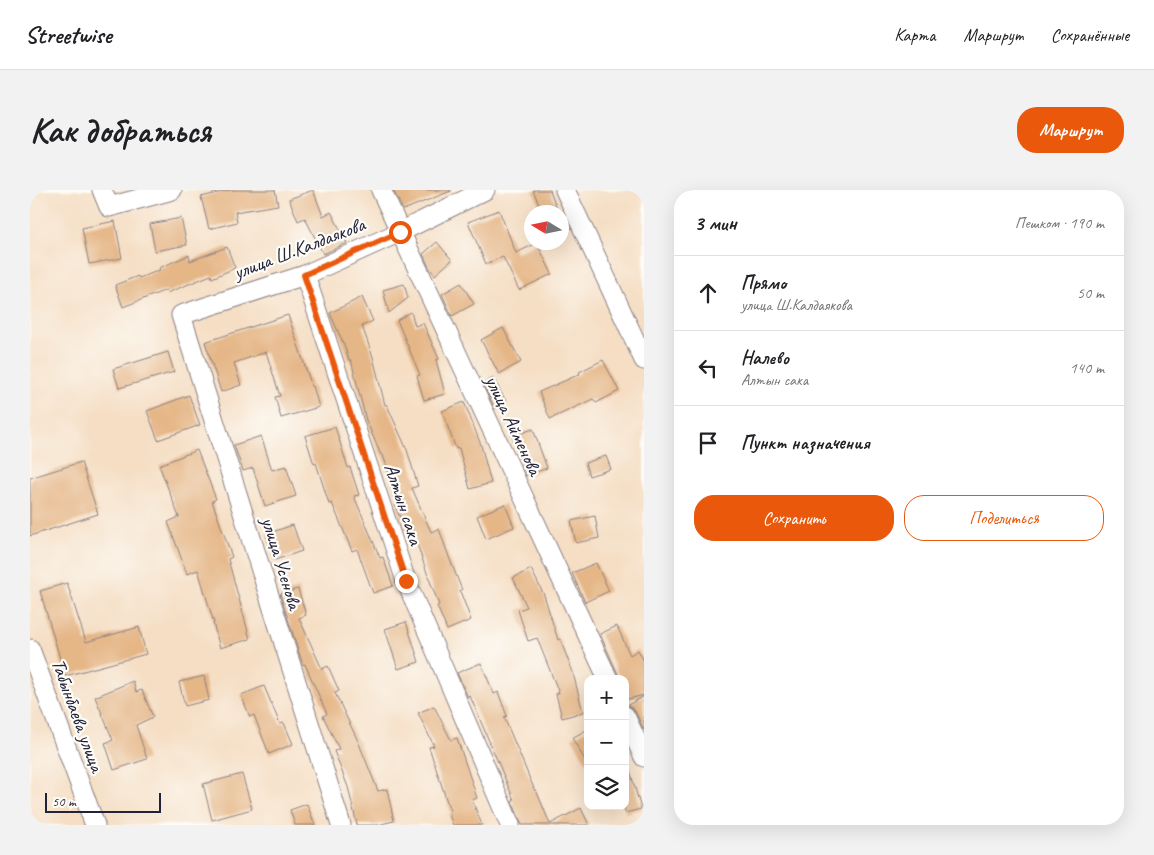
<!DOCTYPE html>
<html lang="ru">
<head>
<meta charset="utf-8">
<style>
	:root { --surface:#fff; --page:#f2f2f2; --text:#202124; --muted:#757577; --line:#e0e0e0; --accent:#ea580c }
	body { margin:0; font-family:Caveat,sans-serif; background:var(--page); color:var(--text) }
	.controls { position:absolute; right:15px; bottom:15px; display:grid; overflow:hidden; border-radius:10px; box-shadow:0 5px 20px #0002 }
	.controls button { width:45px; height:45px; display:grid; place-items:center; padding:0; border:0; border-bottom:1px solid var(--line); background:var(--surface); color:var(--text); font:25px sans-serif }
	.compass { position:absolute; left:494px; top:15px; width:45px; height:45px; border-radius:50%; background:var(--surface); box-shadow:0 5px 20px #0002; rotate:280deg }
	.scale { position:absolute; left:15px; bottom:12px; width:116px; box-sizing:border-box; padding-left:5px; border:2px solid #22223b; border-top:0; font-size:14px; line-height:18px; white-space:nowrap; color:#22223b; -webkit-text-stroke:4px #fdfcf7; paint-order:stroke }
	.stop { position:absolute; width:15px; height:15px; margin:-11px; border:4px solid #ea580c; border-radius:50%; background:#fff }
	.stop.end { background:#ea580c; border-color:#fff; box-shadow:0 1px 5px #0008 }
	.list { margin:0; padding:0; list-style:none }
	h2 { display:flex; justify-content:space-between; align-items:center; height:65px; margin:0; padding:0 20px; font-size:21px }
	h2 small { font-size:16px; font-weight:400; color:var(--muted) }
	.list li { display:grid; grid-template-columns:32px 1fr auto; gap:15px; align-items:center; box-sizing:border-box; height:75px; padding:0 20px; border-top:1px solid var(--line) }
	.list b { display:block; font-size:19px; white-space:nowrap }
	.list p { margin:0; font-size:16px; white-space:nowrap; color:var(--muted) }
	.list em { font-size:16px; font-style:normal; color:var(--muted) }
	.actions { display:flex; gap:10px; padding:15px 20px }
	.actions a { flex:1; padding:11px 0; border:1px solid var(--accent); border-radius:20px; text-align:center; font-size:18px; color:var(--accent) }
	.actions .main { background:var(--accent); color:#fff }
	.icon { flex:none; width:28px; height:28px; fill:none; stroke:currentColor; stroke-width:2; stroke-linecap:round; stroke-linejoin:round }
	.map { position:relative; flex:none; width:614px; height:635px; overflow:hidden; border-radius:20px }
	header { display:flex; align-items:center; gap:30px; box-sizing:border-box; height:70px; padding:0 25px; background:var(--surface); border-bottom:1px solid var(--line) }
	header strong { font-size:24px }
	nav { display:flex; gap:28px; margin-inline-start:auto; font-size:18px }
	.intro { display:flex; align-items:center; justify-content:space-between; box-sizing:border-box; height:120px; padding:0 30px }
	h1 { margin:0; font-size:35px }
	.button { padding:12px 22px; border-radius:20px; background:var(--accent); color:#fff; font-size:18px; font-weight:700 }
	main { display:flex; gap:30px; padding:0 30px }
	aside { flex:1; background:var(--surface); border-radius:20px; box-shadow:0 5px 20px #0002 }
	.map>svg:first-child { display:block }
</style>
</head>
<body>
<header>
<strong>Streetwise</strong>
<nav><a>Карта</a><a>Маршрут</a><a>Сохранённые</a></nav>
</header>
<div class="intro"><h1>Как добраться</h1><a class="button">Маршрут</a></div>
<main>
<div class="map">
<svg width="614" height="635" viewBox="0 0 614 635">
	<rect width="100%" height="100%" fill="#fdfcf7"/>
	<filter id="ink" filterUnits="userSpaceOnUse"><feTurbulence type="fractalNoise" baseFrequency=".02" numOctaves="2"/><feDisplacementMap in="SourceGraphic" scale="10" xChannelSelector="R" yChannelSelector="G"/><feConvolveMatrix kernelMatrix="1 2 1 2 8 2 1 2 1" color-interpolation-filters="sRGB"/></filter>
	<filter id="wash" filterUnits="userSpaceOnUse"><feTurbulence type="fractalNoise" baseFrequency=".0096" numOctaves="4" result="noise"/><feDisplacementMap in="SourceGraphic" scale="20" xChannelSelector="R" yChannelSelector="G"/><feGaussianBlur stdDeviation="1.12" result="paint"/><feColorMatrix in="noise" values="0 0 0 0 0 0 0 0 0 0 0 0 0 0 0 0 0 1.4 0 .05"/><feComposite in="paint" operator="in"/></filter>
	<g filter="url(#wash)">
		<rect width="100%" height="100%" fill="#f5dec4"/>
		<g id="blocks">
			<!-- building -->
			<g fill="#e5b686">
				<path d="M200 0H245L248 15 205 22 207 32 179 39 171 7Z"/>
				<path d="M283 0 293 26 301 22 317 53 293 64 275 28 268 31 259 9Z"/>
				<path d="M363 0H421V1L373 20Z"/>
				<path d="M503 0H520L528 22H512Z"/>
				<path d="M469 20 486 63 507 53 522 84 489 100 473 67 456 74 438 32Z"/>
				<path d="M151 28 157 55 125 61 120 34Z"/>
				<path d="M85 31 92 68 59 74 52 38Z"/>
				<path d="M407 52 422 70 405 85 400 79 393 64Z"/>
				<path d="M197 57 205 78 182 88 181 85 137 103 136 100 93 117 85 95 108 86 109 88 130 80 129 78 159 65 160 71Z"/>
				<path d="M431 93 444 114 422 126 412 104Z"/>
				<path d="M374 94 378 108 359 123 353 100Z"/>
				<path d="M332 107 343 131 332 136 343 167 355 215H357L377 260 388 296 382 298 401 342 409 339 419 367 432 400 430 401 441 430 417 440 407 416 409 415 398 386 382 339 376 342 365 315 369 313 353 265H351L336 230 321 170H319L314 155 300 123Z"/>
				<path d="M381 122 385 136 393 133 409 169 406 170 415 204 394 210 387 186 390 185 367 130Z"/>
				<path d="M258 125 282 197 283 196 289 217 251 228 245 207 250 206 236 162 204 173 211 195 191 202 175 152Z"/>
				<path d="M473 138 491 172 469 184 451 150Z"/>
				<path d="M138 162 144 182 89 198 83 179Z"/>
				<path d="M573 170 589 201 566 213 563 209 520 229 509 202 550 184 549 182Z"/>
				<path d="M463 188 477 213 465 219 453 194Z"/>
				<path d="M159 205 170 235 128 250 117 221Z"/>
				<path d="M434 212 451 255 461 293 440 299 429 258 426 259 412 221Z"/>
				<path d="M305 237 318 278 320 277 329 305 324 306 350 368 353 367 363 396 343 403 327 359 322 361 302 313 299 314 286 273 284 274 275 246Z"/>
				<path d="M503 239 517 278 496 286 482 246Z"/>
				<path d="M231 246 242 280 256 276 266 306 235 316 223 278 213 281 204 255Z"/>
				<path d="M167 260 186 309 182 311 202 367 198 369 220 449 190 458 183 433H184L168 380 157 384 138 332 149 327 129 275Z"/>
				<path d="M576 266 581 279 559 286 555 273Z"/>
				<path d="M51 272 68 324 0 346V288Z"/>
				<path d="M475 314 484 337 456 349 447 326Z"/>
				<path d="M565 326 569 348 546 353 541 331Z"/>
				<path d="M263 335 272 361 245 370 236 344Z"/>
				<path d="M566 373 579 401 555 412 542 383Z"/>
				<path d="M501 379 514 405 528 450 530 449 543 483 553 522 532 528 526 504 529 503 507 448 498 451 488 420 497 417 483 388Z"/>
				<path d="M37 393 56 452 109 437 116 464 35 486 24 448 10 401Z"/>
				<path d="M268 399 276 425 269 428 292 479 298 476 309 501 305 503 328 551 348 601 357 599 364 631 347 635H327L318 597 304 561 309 559 293 526 297 524 275 474 273 475 250 404Z"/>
				<path d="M376 432 389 472 368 479 355 439Z"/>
				<path d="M587 436 600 465 608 460 614 471V505L595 510V489H589L588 484 570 444Z"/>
				<path d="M451 473 464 504 468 502 477 526 474 527 505 601 506 600 520 634 551 618 559 635H492L482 611 484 610 440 506 438 507 427 483Z"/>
				<path d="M174 486 179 510 155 516 149 492Z"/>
				<path d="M103 491 106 502 112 500 123 527 106 535 117 569 84 580 75 553 83 550 65 507Z"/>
				<path d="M234 496 250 534 254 533 263 554 239 564 224 525 220 527 211 505Z"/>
				<path d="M614 506V540L605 521 598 515Z"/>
				<path d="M404 516 421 550 427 548 447 608 442 610 452 635H423L419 625 421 624 399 557 404 556 388 523Z"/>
				<path d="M558 539V575L542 548Z"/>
				<path d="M599 577 611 619 595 623V578Z"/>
				<path d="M212 584 222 619 182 630 173 594Z"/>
				<path d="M277 614 285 635H265L260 620Z"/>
			</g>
		</g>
	</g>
	<g filter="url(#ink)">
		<use href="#blocks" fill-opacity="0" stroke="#8c8080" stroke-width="1"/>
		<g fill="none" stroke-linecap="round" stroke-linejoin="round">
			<defs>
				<g id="minor">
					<path d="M72 0 79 17 142 0"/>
					<path d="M351 0 578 489"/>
					<path d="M535 0 614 170"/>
					<path d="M275 85 376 391 480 635"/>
					<path d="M0 459 65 635"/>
					<path d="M595 526 614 567"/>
					<path d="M311 635 151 125 275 85 370 42 455 0"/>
				</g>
			</defs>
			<!-- minor casing -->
			<use href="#minor" stroke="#8c8080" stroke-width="21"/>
			<!-- minor -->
			<use href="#minor" stroke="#fff" stroke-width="19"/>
		</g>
	</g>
	<g fill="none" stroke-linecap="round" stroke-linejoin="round" filter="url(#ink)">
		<!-- route -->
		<path stroke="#ea580c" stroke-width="6" d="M370 42 274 85 376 391"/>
	</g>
	<g text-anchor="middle" stroke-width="4.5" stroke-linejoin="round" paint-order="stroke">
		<!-- street labels -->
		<g font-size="20" fill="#22223b" stroke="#fdfcf7">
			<text transform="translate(269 58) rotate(-21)" y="7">улица Ш.Калдаякова</text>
			<text transform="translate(484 235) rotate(65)" y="7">улица Айменова</text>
			<text transform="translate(374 314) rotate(72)" y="7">Алтын сака</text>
			<text transform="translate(252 373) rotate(73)" y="7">улица Усенова</text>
			<text transform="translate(48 525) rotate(70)" y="7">Табынбаева улица</text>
		</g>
	</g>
</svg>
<div class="controls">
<button>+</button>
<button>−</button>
<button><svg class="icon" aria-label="layers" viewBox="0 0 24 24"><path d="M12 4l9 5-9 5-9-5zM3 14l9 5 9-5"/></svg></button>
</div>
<svg class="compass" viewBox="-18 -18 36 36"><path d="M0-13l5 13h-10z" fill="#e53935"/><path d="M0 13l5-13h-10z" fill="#757577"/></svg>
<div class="scale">50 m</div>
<div class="stop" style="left:370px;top:42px"></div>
<div class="stop end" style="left:376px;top:391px"></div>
</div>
<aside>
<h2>3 мин<small>Пешком · 190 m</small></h2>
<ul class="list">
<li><svg class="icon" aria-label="ahead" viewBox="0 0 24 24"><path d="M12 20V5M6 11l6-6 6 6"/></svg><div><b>Прямо</b><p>улица Ш.Калдаякова</p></div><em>50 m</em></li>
<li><svg class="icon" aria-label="left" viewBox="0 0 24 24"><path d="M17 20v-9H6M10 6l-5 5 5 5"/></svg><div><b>Налево</b><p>Алтын сака</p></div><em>140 m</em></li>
<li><svg class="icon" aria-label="arrive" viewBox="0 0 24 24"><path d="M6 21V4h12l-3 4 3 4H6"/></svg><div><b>Пункт назначения</b></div></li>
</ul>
<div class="actions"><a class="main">Сохранить</a><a>Поделиться</a></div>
</aside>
</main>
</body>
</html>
